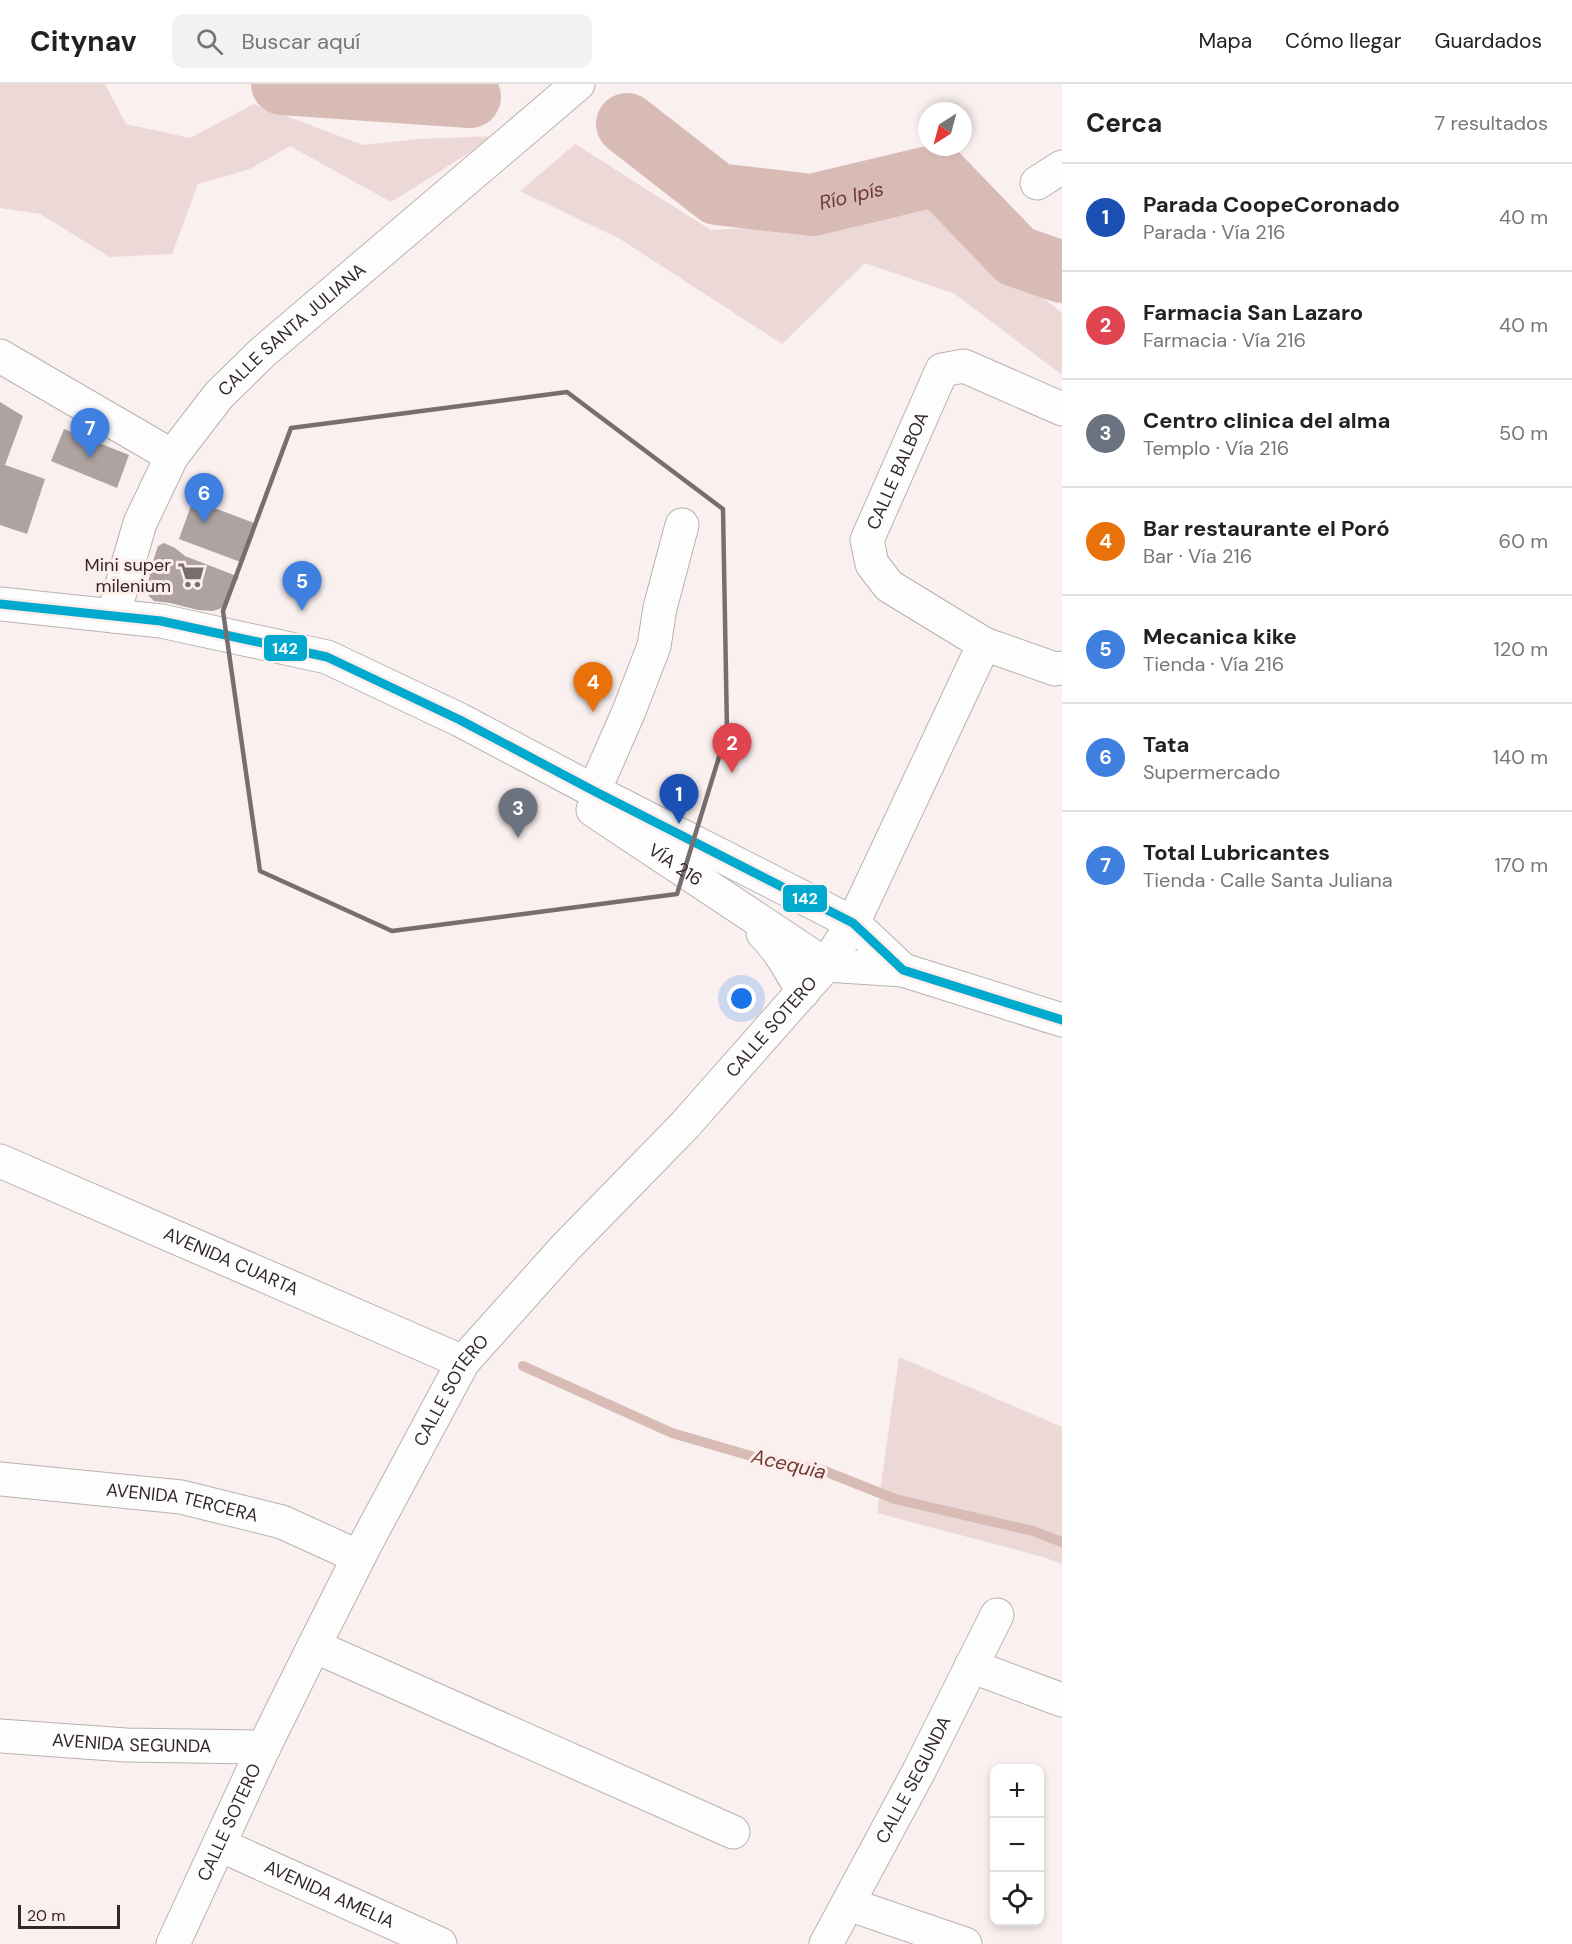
<!DOCTYPE html>
<html lang="es">
<head>
<meta charset="utf-8">
<style>
	:root { --surface:#fff; --page:#f2f2f2; --text:#222; --muted:#767676; --line:#e0e0e0; --accent:#111827 }
	body { margin:0; font-family:"DM Sans",sans-serif; background:var(--page); color:var(--text) }
	.controls { position:absolute; right:18px; bottom:18px; display:grid; overflow:hidden; border-radius:12px; box-shadow:0 3px 9px #0003 }
	.controls button { width:54px; height:54px; display:grid; place-items:center; padding:0; border:0; border-bottom:2px solid var(--line); background:var(--surface); color:var(--text); font:30px sans-serif }
	.compass { position:absolute; left:918px; top:18px; width:54px; height:54px; border-radius:50%; background:var(--surface); box-shadow:0 3px 9px #0003; rotate:216deg }
	.scale { position:absolute; left:18px; bottom:15px; width:102px; box-sizing:border-box; padding-left:6px; border:3px solid #322927; border-top:0; font-size:16px; line-height:21px; white-space:nowrap; color:#322927; -webkit-text-stroke:4px #fdedeb; paint-order:stroke }
	.you { position:absolute; left:742px; top:915px; width:21px; height:21px; margin:-15px; border:4px solid #fff; border-radius:50%; background:#1a73e8; box-shadow:0 0 0 9px #1a73e833 }
	.badge { display:grid; place-items:center; width:39px; height:39px; border-radius:50%; background:var(--accent); color:#fff; font-size:20px; font-weight:700 }
	.pin { position:absolute; translate:-50% -50px; filter:drop-shadow(0 2px 3px #0008) }
	.pin::after { content:''; position:absolute; top:32px; width:21px; height:18px; background:inherit; clip-path:polygon(0 0,100% 0,50% 100%) }
	.list { margin:0; padding:0; list-style:none }
	h2 { display:flex; justify-content:space-between; align-items:center; height:78px; margin:0; padding:0 24px; font-size:26px }
	h2 small { font-size:20px; font-weight:400; color:var(--muted) }
	.list li { display:grid; grid-template-columns:39px 1fr auto; gap:18px; align-items:center; box-sizing:border-box; height:108px; padding:0 24px; border-top:2px solid var(--line) }
	.list b { display:block; font-size:22px; white-space:nowrap }
	.list p { margin:0; font-size:20px; white-space:nowrap; color:var(--muted) }
	.list em { font-size:20px; font-style:normal; color:var(--muted) }
	.icon { flex:none; width:33px; height:33px; fill:none; stroke:currentColor; stroke-width:2; stroke-linecap:round; stroke-linejoin:round }
	.map { position:relative; flex:none; width:1062px; height:1860px; overflow:hidden }
	header { display:flex; align-items:center; gap:36px; box-sizing:border-box; height:84px; padding:0 30px; background:var(--surface); border-bottom:2px solid var(--line) }
	header strong { font-size:28px }
	nav { display:flex; gap:33px; margin-inline-start:auto; font-size:21px }
	.search { width:420px; height:54px; background:var(--page); display:flex; align-items:center; gap:15px; box-sizing:border-box; padding:0 21px; border-radius:12px; color:var(--muted); font-size:22px }
	main { display:flex }
	aside { flex:1; background:var(--surface) }
	.map>svg:first-child { display:block }
</style>
</head>
<body>
<header>
<strong>Citynav</strong>
<div class="search"><svg class="icon" aria-label="search" viewBox="0 0 24 24"><circle cx="10" cy="10" r="6"/><path d="M15 15l6 6"/></svg>Buscar aquí</div>
<nav><a>Mapa</a><a>Cómo llegar</a><a>Guardados</a></nav>
</header>
<main>
<div class="map">
<svg width="1062" height="1860" viewBox="0 0 1062 1860">
	<rect width="100%" height="100%" fill="#f9f0ef"/>
	<!-- green -->
	<g fill="#ecd9d7">
		<path d="M0 0H105L126 40 190 54 254 20 363 61 418 55 496 52 391 118 290 62 250 85 198 100 172 170 110 173 40 130 0 124Z"/>
		<path d="M575 60 711 146 810 140 861 80 925 121 1062 229V291L955 210 865 179 782 260 620 155 520 107Z"/>
		<path d="M899 1273 1062 1343V1480L1043 1473 877 1429Z"/>
	</g>
	<g fill="none" stroke-linecap="round" stroke-linejoin="round">
		<!-- stream -->
		<path stroke="#d9bbb6" stroke-width="10" d="M523 1282 672 1349 758 1374 822 1386 895 1415 1033 1447 1062 1458"/>
		<!-- river -->
		<g stroke="#d9bbb6" stroke-width="62">
			<path d="M282 0 470 13"/>
			<path id="s1" d="M627 40 717 110 812 121 938 91 1016 172 1062 188"/>
		</g>
	</g>
	<!-- building -->
	<g fill="#aea3a1">
		<path d="M0 318 23 332 5 381 45 395 27 450 0 441Z"/>
		<path d="M64 345 129 371 117 404 51 377Z"/>
		<path d="M193 416 257 440 243 479 179 455Z"/>
		<path d="M164 459 175 464 185 472 239 493 230 507 222 524 213 527 198 526 170 519 154 517 148 511V499L154 474 158 462Z"/>
	</g>
	<g fill="none" stroke-linecap="round" stroke-linejoin="round">
		<defs>
			<g id="minor">
				<path d="M1037 99 1062 83"/>
				<path d="M0 272 172 372"/>
				<path id="s2" d="M113 532 140 439 172 372 219 311 263 268 578 0"/>
				<path d="M984 560 1055 585 1062 584"/>
				<path d="M594 707 629 627 654 562 660 524 682 441"/>
				<path id="s3" d="M0 1077 463 1278"/>
				<path id="s4" d="M0 1395 181 1413 282 1438 359 1473"/>
				<path d="M314 1562 733 1748"/>
				<path d="M971 1582 1062 1616"/>
				<path id="s5" d="M0 1652 126 1661 264 1663"/>
				<path id="s6" d="M220 1761 440 1860"/>
				<path d="M848 1820 965 1860"/>
				<path id="s7" d="M173 1860 264 1663 314 1562 365 1461 463 1278 565 1164 685 1041 826 881 853 839 984 560 889 502 872 480 867 456 942 286 964 282 1062 325"/>
				<path id="s8" d="M826 1860 919 1687 997 1531"/>
			</g>
			<g id="major">
				<path d="M0 520 161 537 327 573 460 636 594 707 853 839 903 886"/>
				<path id="s9" d="M593 726 826 881 903 886 1062 936"/>
				<path d="M763 849C780 866 791 887 803 908"/>
			</g>
		</defs>
		<!-- minor casing -->
		<use href="#minor" stroke="#b9b1af" stroke-width="35"/>
		<!-- major casing -->
		<use href="#major" stroke="#b9b1af" stroke-width="35"/>
		<!-- minor -->
		<use href="#minor" stroke="#fefdfd" stroke-width="33"/>
		<!-- major -->
		<use href="#major" stroke="#fefdfd" stroke-width="33"/>
		<defs>
			<path id="bus-1" d="M0 520 161 537 327 573 460 636 594 707 853 839 903 886 1062 936"/>
		</defs>
		<!-- bus-1 casing -->
		<use href="#bus-1" stroke="#fdedeb" stroke-width="14"/>
		<!-- bus-1 -->
		<use href="#bus-1" stroke="#00a9ce" stroke-width="9"/>
	</g>
	<!-- marked area -->
	<path fill="none" stroke="#786f6d" stroke-width="4.5" stroke-linejoin="round" d="M567 308 723 425 727 647 677 810 392 847 260 787 223 527 291 344Z"/>
	<!-- icons -->
	<defs>
		<symbol id="supermarket-bare" viewBox="-9 -9 18 18"><path d="M-6-5.5h2.5l.6 2H6L4.5 2H-2.5L-4.4-4H-6ZM-1.5 3.2a1.3 1.3 0 1 0 .1 0ZM3 3.2a1.3 1.3 0 1 0 .1 0Z" fill="#786f6d" stroke="#fdedeb" stroke-width="2.5" paint-order="stroke"/></symbol>
	</defs>
	<g fill-rule="evenodd">
		<use href="#supermarket-bare" x="172" y="472" width="38" height="38"/>
	</g>
	<g text-anchor="middle" stroke-width="6" stroke-linejoin="round" paint-order="stroke">
		<!-- street labels -->
		<g font-size="18" fill="#322927" stroke="#fdedeb">
			<text dy="6" stroke="none"><textPath href="#s2" startOffset="346">CALLE SANTA JULIANA</textPath></text>
			<text dy="6" stroke="none"><textPath href="#s7" startOffset="1786">CALLE BALBOA</textPath></text>
			<text dy="6" stroke="none"><textPath href="#s9" startOffset="99">VÍA 216</textPath></text>
			<text dy="6" stroke="none"><textPath href="#s7" startOffset="1106">CALLE SOTERO</textPath></text>
			<text dy="6" stroke="none"><textPath href="#s3" startOffset="252">AVENIDA CUARTA</textPath></text>
			<text dy="6" stroke="none"><textPath href="#s7" startOffset="620">CALLE SOTERO</textPath></text>
			<text dy="6" stroke="none"><textPath href="#s4" startOffset="184">AVENIDA TERCERA</textPath></text>
			<text dy="6" stroke="none"><textPath href="#s5" startOffset="132">AVENIDA SEGUNDA</textPath></text>
			<text dy="6" stroke="none"><textPath href="#s8" startOffset="186">CALLE SEGUNDA</textPath></text>
			<text dy="6" stroke="none"><textPath href="#s7" startOffset="134">CALLE SOTERO</textPath></text>
			<text dy="6" stroke="none"><textPath href="#s6" startOffset="120">AVENIDA AMELIA</textPath></text>
		</g>
		<!-- poi labels -->
		<g font-size="18" fill="#322927" stroke="#fdedeb" text-anchor="end">
			<text x="171" y="487">Mini super<tspan x="171" dy="21">milenium</tspan></text>
		</g>
		<!-- water labels -->
		<g font-size="20" font-style="italic" fill="#6f3933" stroke="#fdedeb">
			<text dy="7" stroke="none"><textPath href="#s1" startOffset="250">Río Ipís</textPath></text>
			<text transform="translate(789 1380) rotate(13)" y="7">Acequia</text>
		</g>
	</g>
	<g stroke="#fdedeb" stroke-width="2">
		<rect x="263" y="550" width="45" height="28" rx="6" fill="#00a9ce"/>
		<rect x="782" y="800" width="46" height="29" rx="6" fill="#00a9ce"/>
	</g>
	<g font-size="16" text-anchor="middle" font-weight="bold" fill="#fff">
		<text x="285" y="570">142</text>
		<text x="805" y="820">142</text>
	</g>
</svg>
<div class="controls">
<button>+</button>
<button>−</button>
<button><svg class="icon" aria-label="locate" viewBox="0 0 24 24"><circle cx="12" cy="12" r="6"/><path d="M12 2v4M12 18v4M2 12h4M18 12h4"/></svg></button>
</div>
<svg class="compass" viewBox="-18 -18 36 36"><path d="M0-13l5 13h-10z" fill="#e53935"/><path d="M0 13l5-13h-10z" fill="#767676"/></svg>
<div class="scale">20 m</div>
<div class="you"></div>
<div class="pin badge" style="left:679px;top:740px;background:#1a4fb4">1</div>
<div class="pin badge" style="left:732px;top:689px;background:#e0444e">2</div>
<div class="pin badge" style="left:518px;top:754px;background:#6b7280">3</div>
<div class="pin badge" style="left:593px;top:628px;background:#e8710a">4</div>
<div class="pin badge" style="left:302px;top:527px;background:#3f7fe0">5</div>
<div class="pin badge" style="left:204px;top:439px;background:#3f7fe0">6</div>
<div class="pin badge" style="left:90px;top:374px;background:#3f7fe0">7</div>
</div>
<aside>
<h2>Cerca<small>7 resultados</small></h2>
<ul class="list">
<li><span class="badge" style="background:#1a4fb4">1</span><div><b>Parada CoopeCoronado</b><p>Parada · Vía 216</p></div><em>40 m</em></li>
<li><span class="badge" style="background:#e0444e">2</span><div><b>Farmacia San Lazaro</b><p>Farmacia · Vía 216</p></div><em>40 m</em></li>
<li><span class="badge" style="background:#6b7280">3</span><div><b>Centro clinica del alma</b><p>Templo · Vía 216</p></div><em>50 m</em></li>
<li><span class="badge" style="background:#e8710a">4</span><div><b>Bar restaurante el Poró</b><p>Bar · Vía 216</p></div><em>60 m</em></li>
<li><span class="badge" style="background:#3f7fe0">5</span><div><b>Mecanica kike</b><p>Tienda · Vía 216</p></div><em>120 m</em></li>
<li><span class="badge" style="background:#3f7fe0">6</span><div><b>Tata</b><p>Supermercado</p></div><em>140 m</em></li>
<li><span class="badge" style="background:#3f7fe0">7</span><div><b>Total Lubricantes</b><p>Tienda · Calle Santa Juliana</p></div><em>170 m</em></li>
</ul>
</aside>
</main>
</body>
</html>
